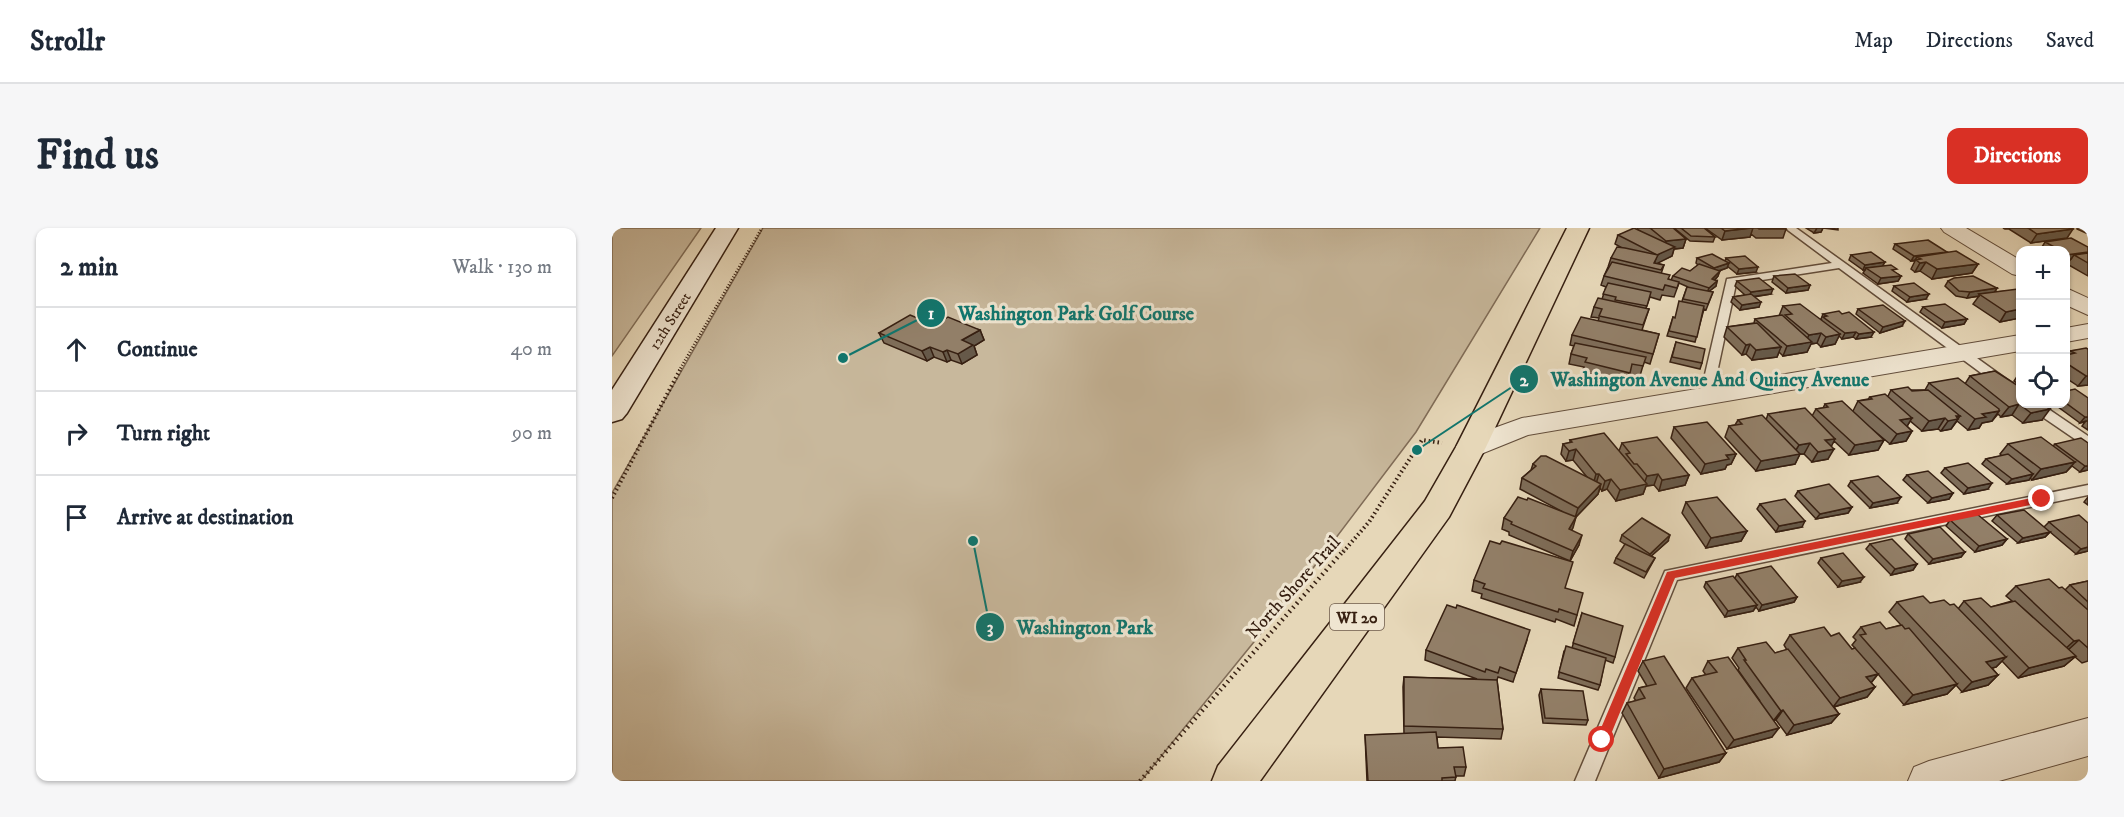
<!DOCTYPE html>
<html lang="en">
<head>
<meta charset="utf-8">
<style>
	:root { --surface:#fff; --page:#f6f6f7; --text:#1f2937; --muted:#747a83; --line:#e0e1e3; --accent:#d93025 }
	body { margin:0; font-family:"IM FELL DW Pica",serif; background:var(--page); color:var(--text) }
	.controls { position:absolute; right:18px; top:18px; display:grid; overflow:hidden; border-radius:12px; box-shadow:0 2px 4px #0004 }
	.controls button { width:54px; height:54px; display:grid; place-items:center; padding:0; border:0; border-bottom:2px solid var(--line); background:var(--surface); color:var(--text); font:30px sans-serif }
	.stop { position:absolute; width:18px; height:18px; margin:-14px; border:4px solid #d93025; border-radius:50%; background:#fff }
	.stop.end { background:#d93025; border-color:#fff; box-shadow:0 2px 6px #0008 }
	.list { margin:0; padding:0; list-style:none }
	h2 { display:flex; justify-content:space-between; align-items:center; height:78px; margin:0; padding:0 24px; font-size:26px }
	h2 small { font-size:20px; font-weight:400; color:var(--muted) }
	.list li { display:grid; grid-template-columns:39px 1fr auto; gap:18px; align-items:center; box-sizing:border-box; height:84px; padding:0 24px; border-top:2px solid var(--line) }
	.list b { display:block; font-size:22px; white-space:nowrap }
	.list em { font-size:20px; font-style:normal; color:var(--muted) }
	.icon { flex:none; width:33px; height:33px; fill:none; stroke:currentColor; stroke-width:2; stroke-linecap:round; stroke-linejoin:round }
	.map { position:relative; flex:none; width:1476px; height:553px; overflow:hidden; border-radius:12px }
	header { display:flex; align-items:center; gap:36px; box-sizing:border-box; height:84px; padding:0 30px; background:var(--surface); border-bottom:2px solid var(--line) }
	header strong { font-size:28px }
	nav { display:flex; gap:33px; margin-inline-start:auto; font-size:21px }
	.intro { display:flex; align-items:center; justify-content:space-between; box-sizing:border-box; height:144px; padding:0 36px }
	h1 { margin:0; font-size:42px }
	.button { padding:15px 27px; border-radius:12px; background:var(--accent); color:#fff; font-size:21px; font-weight:700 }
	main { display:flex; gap:36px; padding:0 36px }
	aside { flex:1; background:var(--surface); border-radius:12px; box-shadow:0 2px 4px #0004 }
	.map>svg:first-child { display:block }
</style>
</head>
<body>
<header>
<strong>Strollr</strong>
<nav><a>Map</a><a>Directions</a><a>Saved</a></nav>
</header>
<div class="intro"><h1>Find us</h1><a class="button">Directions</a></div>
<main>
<aside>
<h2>2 min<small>Walk · 130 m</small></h2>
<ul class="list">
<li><svg class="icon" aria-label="ahead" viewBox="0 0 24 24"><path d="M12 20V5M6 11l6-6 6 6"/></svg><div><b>Continue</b></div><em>40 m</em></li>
<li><svg class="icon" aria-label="right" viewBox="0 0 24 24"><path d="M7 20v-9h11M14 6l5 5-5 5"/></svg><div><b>Turn right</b></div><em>90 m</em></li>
<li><svg class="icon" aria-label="arrive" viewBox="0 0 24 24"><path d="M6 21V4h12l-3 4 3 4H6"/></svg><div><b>Arrive at destination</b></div></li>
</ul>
</aside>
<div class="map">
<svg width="1476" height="553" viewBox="0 0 1476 553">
	<rect width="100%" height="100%" fill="#e6d7b8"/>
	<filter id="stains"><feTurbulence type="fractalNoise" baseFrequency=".00333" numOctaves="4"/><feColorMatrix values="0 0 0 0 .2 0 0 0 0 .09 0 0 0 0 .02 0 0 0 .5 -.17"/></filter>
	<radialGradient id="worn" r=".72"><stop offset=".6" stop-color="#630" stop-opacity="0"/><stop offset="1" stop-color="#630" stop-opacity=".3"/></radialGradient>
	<!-- green -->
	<g fill="#c8b89c" stroke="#806c57" stroke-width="1.5">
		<path d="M0 0H89L0 128Z"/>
		<path d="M151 0H928L804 204 689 356 529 553H0V265Z"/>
	</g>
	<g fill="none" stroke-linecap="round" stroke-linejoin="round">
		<defs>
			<g id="lane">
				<path d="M1173 0H1184L1408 161V171L1403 170 1227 40 1124 56 1100 168 1094 172 1089 171 1088 168 1115 51 1220 35Z"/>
				<path d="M1415 176H1429L1476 208V220L1416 179Z"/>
				<path d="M1476 257V267L1065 352 983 553H963L1053 343Z"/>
			</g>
			<g id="street">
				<path d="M1329 0H1354L1408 32V48L1400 46 1332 4Z"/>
				<path d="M1454 60 1476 70V87L1454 77Z"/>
				<path d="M1476 96V110L1454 114V100Z"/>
				<path d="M1408 107V123L916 207 869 226 859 229 849 226 844 219 849 212 910 190Z"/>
				<path d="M1476 490V528L1387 553H1296L1302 539 1317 533Z"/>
			</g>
			<path id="secondary" d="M104 0H126L15 185 10 191 0 194V162Z"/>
			<path id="primary" d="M955 0H977L874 219 837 289 648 553H600L606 538 813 273 844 219Z"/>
		</defs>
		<!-- lane casing -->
		<use href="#lane" stroke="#634e3c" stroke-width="3"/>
		<!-- street casing -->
		<use href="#street" stroke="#634e3c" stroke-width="2"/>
		<!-- secondary casing -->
		<use href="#secondary" stroke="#372012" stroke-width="3"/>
		<!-- primary casing -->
		<use href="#primary" stroke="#372012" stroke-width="3"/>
		<!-- path-far2 -->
		<path stroke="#372012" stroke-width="3" stroke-dasharray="1 2" stroke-linecap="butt" d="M67 143 150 0"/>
		<!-- path-far1 -->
		<g stroke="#372012" stroke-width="4" stroke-dasharray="1.5 3" stroke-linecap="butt">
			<path d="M0 270 68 142"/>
			<path d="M731 324 757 294 810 212 830 215"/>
		</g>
		<!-- path -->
		<path stroke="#372012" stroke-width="4.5" stroke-dasharray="1.5 4" stroke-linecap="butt" d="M528 553 732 322"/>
		<!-- lane -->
		<use href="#lane" fill="#efe5d1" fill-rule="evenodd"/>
		<!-- street -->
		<use href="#street" fill="#efe5d1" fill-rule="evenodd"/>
		<!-- secondary -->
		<use href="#secondary" fill="#efe5d1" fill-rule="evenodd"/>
		<!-- primary -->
		<use href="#primary" fill="#e6d7b8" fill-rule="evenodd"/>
	</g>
	<!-- wall -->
	<g fill="#7e6d59" stroke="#372012" stroke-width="1.5">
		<path d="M1026 0H1061L1074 11 1071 20 1062 21 1060 28 1044 35 1052 37 1049 46 1056 51 1059 52 1061 48 1078 43 1086 37 1084 35 1085 30 1113 33 1114 30 1144 44 1125 46 1115 38V40L1107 43 1106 48 1103 52 1105 53 1104 58 1097 63 1101 64 1094 82 1092 81 1083 114 1055 108 1061 89 1063 90 1070 73 1075 59H1076L1067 55 1062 69 1050 67 1048 72 1038 69 1034 80 1037 81 1030 102 1047 106 1038 136 1032 134 1028 148 1017 146 1015 155 970 144 972 139 957 136 959 126 962 118 958 117 960 107 986 93 987 90 979 89 982 79 990 71 994 59 989 57 992 48 996 39 999 30 1010 20 1003 16 1006 7 1028 3 1025 1Z"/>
		<path d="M1062 0H1092L1103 9 1101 14 1078 13Z"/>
		<path d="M1093 0H1173L1174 1 1171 10H1144L1139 6 1138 9 1110 12Z"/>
		<path d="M1194 0H1226V2L1211 0 1209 4 1202 5Z"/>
		<path d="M1391 0H1460L1455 10 1419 15 1397 1H1393Z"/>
		<path d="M1465 0H1476V6L1465 1Z"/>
		<path d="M1433 14 1476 19V48L1455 36 1459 31 1454 32V22H1437L1430 19Z"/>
		<path d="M1283 16 1335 24 1366 36 1360 45 1320 51 1308 43 1303 44 1299 41 1303 33H1299L1281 21Z"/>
		<path d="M1239 27 1271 38 1289 48 1286 53 1266 56 1251 45 1253 42H1251L1237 32Z"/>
		<path d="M1162 48 1198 57 1196 62 1174 65 1160 54Z"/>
		<path d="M1125 53 1159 66 1142 69 1147 79 1128 82 1119 74 1121 69 1133 67 1123 58Z"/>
		<path d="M1336 53 1385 60 1383 64 1408 62V90L1388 94 1361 76 1367 68 1355 70 1344 68 1333 58Z"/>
		<path d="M1282 58 1314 71 1295 74 1280 63Z"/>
		<path d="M1171 78 1210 92 1209 91 1211 86 1259 109 1244 111 1241 109 1230 111 1227 108 1223 116 1209 119 1205 115 1199 116 1195 124 1171 128 1167 124 1165 129 1140 132 1134 126 1130 127 1112 109 1115 99 1142 95 1143 91 1167 88Z"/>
		<path d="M1311 79 1355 91 1352 96 1330 100 1308 84Z"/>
		<path d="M1246 81 1290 98 1268 105 1244 86Z"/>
		<path d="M310 92 330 93 368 102 372 112 362 118 365 127 350 136 339 132 335 134 322 129 315 133 272 115 267 105Z"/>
		<path d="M1064 114 1090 135 1088 141 1058 134Z"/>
		<path d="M1476 121V157L1466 158 1454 150V127H1455L1458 123Z"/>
		<path d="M1383 143 1430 192 1411 195 1400 187 1389 189 1386 186 1380 193 1370 195 1367 200 1356 202 1345 193 1339 201 1329 203 1326 201 1310 203 1298 193 1295 198 1300 203 1294 213 1278 216 1260 201 1272 212 1266 222 1237 227 1222 213 1219 218 1216 231 1200 234 1192 226H1188L1183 236 1144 243 1113 209 1117 198 1123 197 1126 192H1154L1156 186 1200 188 1204 181 1211 180 1213 176 1241 183 1246 173 1256 171 1258 169 1276 168 1279 162H1313L1317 155 1353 156 1358 148Z"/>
		<path d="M1406 147H1408V157L1402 153Z"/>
		<path d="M1476 170V202L1470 198 1473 194 1468 195 1442 176H1454Z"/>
		<path d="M1062 199 1124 226 1119 236 1115 237 1113 241 1089 246 1059 210Z"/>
		<path d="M958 212 1007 223 1010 215 1077 247 1073 257 1047 263 1042 257 1034 258 1031 266 1004 273 995 261 990 263 988 260 986 266 964 289 959 302 967 317 958 333 897 307V304L890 301 892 290 915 272 951 284 908 261 910 250 919 242 921 236 975 249 961 232 954 233 949 226 951 216 958 215Z"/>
		<path d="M1476 215V242L1468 244 1460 238 1454 244 1420 252 1418 250 1417 252 1395 256 1370 236 1374 231 1390 228 1388 226 1396 216 1441 218 1443 216Z"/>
		<path d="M1333 240 1376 261 1352 266 1329 245Z"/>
		<path d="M1295 247 1341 265 1337 271 1316 275 1291 252Z"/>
		<path d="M1239 253 1285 275 1258 280 1236 258Z"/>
		<path d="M1186 263 1240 279 1236 285 1204 291 1183 268Z"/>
		<path d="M1476 269V277L1472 274Z"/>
		<path d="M1074 274 1135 303 1129 313 1094 320 1070 285Z"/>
		<path d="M1148 276 1190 299 1164 304 1145 281Z"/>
		<path d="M1385 287 1432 299 1437 294 1476 323 1464 326 1438 304 1433 309 1406 315 1380 293Z"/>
		<path d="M1338 292 1395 311 1390 317 1363 324 1334 298Z"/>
		<path d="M1296 306 1353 324 1349 329 1317 336 1293 311Z"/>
		<path d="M1010 307 1056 313 1039 328 1043 330 1032 350 1002 335 1004 330 1014 317 1008 313Z"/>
		<path d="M1258 316 1305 336 1301 342 1279 347 1254 321Z"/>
		<path d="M1209 330 1248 354 1226 359 1206 335Z"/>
		<path d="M1125 346 1185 369 1182 374 1147 383 1144 379 1141 383 1113 389 1092 359 1094 354 1123 350Z"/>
		<path d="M862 352 953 360 965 387 962 398 944 391 943 394 869 370 870 366 860 363Z"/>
		<path d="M1476 353V433L1470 435 1463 429 1452 438 1406 450 1390 433 1384 439 1380 440 1386 447 1376 457 1350 464 1344 457 1335 466 1292 477 1266 446 1259 455 1263 459 1255 469 1222 479 1227 486 1219 495 1175 507 1164 492H1162L1160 509 1115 521 1074 460 1080 450 1094 447 1091 443 1096 433 1148 473 1126 442 1127 440 1120 430 1126 420 1163 425 1175 422 1172 417 1178 407 1219 408 1240 421 1243 420 1240 417 1244 412 1241 409 1249 399 1274 401 1289 397 1277 384 1285 374 1318 375 1338 377 1346 381 1352 373 1379 379 1400 373 1394 368 1404 358 1447 360 1453 362 1458 357Z"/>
		<path d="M970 385 1003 429 1001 435 993 432 988 457 986 462 946 450 952 423 960 420Z"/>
		<path d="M915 412 901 454 886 449 885 452 891 501 889 511 825 509 826 520 854 539 852 548H844L843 553H755L753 507 792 506 791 459 792 449 865 451 813 432 814 422Z"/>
		<path d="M1031 433 1114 525 1107 534 1047 550 1010 485 1015 475 1024 473 1022 470 1027 460 1035 458 1026 443Z"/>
		<path d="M929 461 976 492 974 497 931 495 927 467Z"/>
	</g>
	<!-- shaded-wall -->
	<g fill="#665949" stroke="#372012" stroke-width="1.5">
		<path d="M1141 0 1138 9 1110 12 1113 3Z"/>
		<path d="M1205 0H1211L1209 4 1202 5Z"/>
		<path d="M1461 1 1455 10 1419 15 1425 6Z"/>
		<path d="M1074 11 1071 20 1062 21 1060 28 1044 36 1041 40 1045 27 1052 23 1054 13Z"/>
		<path d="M1335 24 1309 31 1305 29 1303 32 1299 33 1302 28Z"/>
		<path d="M1476 24V28L1462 27 1459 31 1454 32V27Z"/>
		<path d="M1273 34 1270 39 1254 40 1253 42H1251L1253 37Z"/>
		<path d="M1314 34 1308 43 1303 44 1308 35Z"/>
		<path d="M1117 35 1115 40 1100 45 1102 40Z"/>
		<path d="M1366 36 1360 45 1320 51 1325 41Z"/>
		<path d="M1146 39 1144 44 1125 46 1127 41Z"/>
		<path d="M1108 43 1106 48 1098 56 1100 51Z"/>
		<path d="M1289 48 1286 53 1266 56 1269 50Z"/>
		<path d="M1105 53 1104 58 1095 65 1097 60Z"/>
		<path d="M1198 57 1196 62 1174 65 1176 60Z"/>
		<path d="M1385 60 1382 65 1367 66V68L1355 70 1358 64Z"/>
		<path d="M1161 61 1159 66 1137 69 1139 64Z"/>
		<path d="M1317 66 1314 71 1295 74 1298 69Z"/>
		<path d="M1149 74 1147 79 1128 82 1130 77Z"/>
		<path d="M1408 81V90L1388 94 1394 84Z"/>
		<path d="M1355 91 1352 96 1330 100 1333 94Z"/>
		<path d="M1293 93 1290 98 1268 105 1271 99Z"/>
		<path d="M368 102 372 112 362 118 365 127 350 136 346 126 350 112Z"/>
		<path d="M1244 104 1241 109 1230 111 1233 105Z"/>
		<path d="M1262 104 1259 109 1244 111 1247 106Z"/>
		<path d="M1209 105 1205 115 1199 116 1195 124 1171 128 1175 118 1193 115 1197 107Z"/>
		<path d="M1228 106 1223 116 1209 119 1214 109Z"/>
		<path d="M1138 116 1134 126 1130 127 1134 117Z"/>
		<path d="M318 119 322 129 315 133 310 123Z"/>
		<path d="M1169 119 1165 129 1140 132 1144 122Z"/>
		<path d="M335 122 339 132 335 134 331 124Z"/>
		<path d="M1474 148H1476V157L1466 158Z"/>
		<path d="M1407 176 1400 187 1389 189 1397 179Z"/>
		<path d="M1438 181 1430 192 1411 195 1419 185Z"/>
		<path d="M1387 183 1380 193 1370 195 1367 200 1356 202 1363 191 1370 186Z"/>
		<path d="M1344 188H1348L1339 201 1329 203 1336 193Z"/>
		<path d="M1473 189H1476V193H1474L1468 195Z"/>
		<path d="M1300 190 1294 200 1288 192Z"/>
		<path d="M1333 190 1326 201 1310 203 1317 193Z"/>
		<path d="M1300 203 1294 213 1278 216 1285 206Z"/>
		<path d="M1223 211 1218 221 1213 212Z"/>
		<path d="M1272 212 1266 222 1237 227 1243 217Z"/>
		<path d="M1198 215 1192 226H1188L1183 236 1144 243 1149 233 1181 227 1187 217Z"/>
		<path d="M964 221 961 232 954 233 957 223Z"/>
		<path d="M1222 221 1216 231 1200 234 1206 224Z"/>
		<path d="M1124 226 1119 236 1115 237 1113 241 1089 246 1093 236 1114 227Z"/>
		<path d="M1463 234 1454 244 1420 252 1429 241Z"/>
		<path d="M1473 238H1476V242L1468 244Z"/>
		<path d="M984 246H987L984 256 981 257Z"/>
		<path d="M1046 246 1042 257 1034 258 1031 266 1004 273 1008 262 1032 256 1035 248Z"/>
		<path d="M1421 246 1417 252 1395 256 1400 251Z"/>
		<path d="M1077 247 1073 257 1047 263 1050 252Z"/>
		<path d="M999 251 995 261 990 263 993 253Z"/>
		<path d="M1380 255 1376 261 1352 266 1356 260Z"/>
		<path d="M989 256 986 266 964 289 961 300 954 312 957 301 963 290 966 280Z"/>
		<path d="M1341 265 1337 271 1316 275 1320 270Z"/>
		<path d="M1289 269 1285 275 1258 280 1261 275Z"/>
		<path d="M1240 279 1236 285 1204 291 1208 286Z"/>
		<path d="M1193 293 1190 299 1164 304 1167 298Z"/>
		<path d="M1135 303 1129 313 1094 320 1099 310Z"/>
		<path d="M1438 304 1433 309 1406 315 1411 310Z"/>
		<path d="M970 307 967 317 958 333 961 323Z"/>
		<path d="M1058 307 1056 313 1036 331 1038 326Z"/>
		<path d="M1395 311 1390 317 1363 324 1367 318Z"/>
		<path d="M1476 319V323L1464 326 1469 321Z"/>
		<path d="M1353 324 1349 329 1317 336 1321 331Z"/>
		<path d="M1305 336 1301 342 1279 347 1283 341Z"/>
		<path d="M1252 349 1248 354 1226 359 1230 353Z"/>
		<path d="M1185 369 1182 374 1147 383 1150 377Z"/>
		<path d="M1145 377 1141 383 1113 389 1116 383Z"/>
		<path d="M1467 412 1456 422 1451 423 1462 413Z"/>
		<path d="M1464 428 1452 438 1406 450 1417 440Z"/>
		<path d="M1394 429 1384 439 1364 444 1374 434Z"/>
		<path d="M1266 446 1258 456 1254 449Z"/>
		<path d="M1386 447 1376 457 1350 464 1360 454Z"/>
		<path d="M1345 456 1335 466 1292 477 1301 467Z"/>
		<path d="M1263 459 1255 469 1221 479 1228 470Z"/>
		<path d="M1171 482 1164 492H1162L1169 483Z"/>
		<path d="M1227 486 1219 495 1175 507 1182 497Z"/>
		<path d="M1167 500 1160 509 1115 521 1122 512Z"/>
		<path d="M1114 525 1107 534 1047 550 1052 541Z"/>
	</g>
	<!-- building -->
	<g fill="#927f68" stroke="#372012" stroke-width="1.5">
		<path d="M1022 0 1063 19 1045 27 1006 7Z"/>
		<path d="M1038 0H1061L1074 11 1054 13Z"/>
		<path d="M1069 0H1092L1103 9 1079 8Z"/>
		<path d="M1109 0H1138L1113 3Z"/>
		<path d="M1146 0H1173L1174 1H1147Z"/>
		<path d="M1416 0H1460L1461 1 1425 6Z"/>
		<path d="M1459 10 1476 19V24L1454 27V22H1445L1441 20H1444L1433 14Z"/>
		<path d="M1316 12 1335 24 1302 28 1283 16Z"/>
		<path d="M1005 19 1013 20 1046 27 1042 35 1052 37 1049 42 999 30Z"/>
		<path d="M1344 23 1366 36 1325 41 1314 34 1308 35 1304 32 1309 31 1305 29Z"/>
		<path d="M1259 24 1273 34 1253 37 1239 27Z"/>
		<path d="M1476 25V35L1462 27Z"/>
		<path d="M1100 26 1117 35 1102 40 1085 30Z"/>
		<path d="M1133 28 1146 39 1127 41 1114 30Z"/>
		<path d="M1000 34 1058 47 1056 51 1067 54 1065 60 1053 57 1051 62 992 48Z"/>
		<path d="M1087 36 1108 43 1100 51 1105 53 1097 60 1061 48 1070 40 1078 43Z"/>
		<path d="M1279 37 1285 41 1280 42 1289 48 1269 50 1254 40Z"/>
		<path d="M1183 46 1198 57 1176 60 1162 48Z"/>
		<path d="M1361 48 1385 60 1358 64 1347 63 1336 53 1342 50Z"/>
		<path d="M1147 50 1161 61 1139 64 1125 53Z"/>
		<path d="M996 55 1039 64 1035 78 1003 72 1004 69 991 66Z"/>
		<path d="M1302 55 1317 66 1298 69 1282 58Z"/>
		<path d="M1075 59 1101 64 1096 76 1071 71Z"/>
		<path d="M1406 61 1408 62V81L1394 84 1367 66Z"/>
		<path d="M1139 66 1149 74 1130 77 1121 69Z"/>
		<path d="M986 70 1037 81 1031 97 987 88 990 81 982 79Z"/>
		<path d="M1067 73 1092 78 1085 109 1057 103 1061 89 1063 90Z"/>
		<path d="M1188 76 1228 106 1214 109 1209 105 1197 107 1173 87 1180 86 1171 78Z"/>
		<path d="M1333 76 1355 91 1333 94 1311 79Z"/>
		<path d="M1271 77 1293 93 1271 99 1246 81Z"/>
		<path d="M1227 83 1230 86 1237 84 1262 104 1247 106 1244 104 1233 105 1211 89 1215 88 1211 86Z"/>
		<path d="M298 87 310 92 318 88 330 93 336 89 368 102 350 112 361 117 346 126 335 122 331 124 318 119 310 123 267 105Z"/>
		<path d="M1170 87 1200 114 1175 118 1143 91Z"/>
		<path d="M969 89 1047 106 1041 126 960 107Z"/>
		<path d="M1145 95 1169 119 1144 122 1138 116 1134 117 1115 99Z"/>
		<path d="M1064 114 1093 121 1090 135 1060 129Z"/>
		<path d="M963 115 1034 129 1031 138 1020 136 1018 145 973 134 975 130 959 126Z"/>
		<path d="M1474 120 1476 121V148H1474L1454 135V127L1463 125 1458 123Z"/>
		<path d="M1383 143 1408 159V176H1430L1438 181 1419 185 1407 176 1397 179 1358 148Z"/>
		<path d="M1346 150 1387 181V183L1370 186 1374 189 1363 191 1317 155Z"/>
		<path d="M1296 159 1300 163 1316 162 1348 188H1344L1346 191 1336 193 1333 190 1317 193 1279 162Z"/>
		<path d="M1463 161 1476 170V189H1473L1454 175V163Z"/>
		<path d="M1273 166 1300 190 1288 192 1300 203 1285 206 1246 173 1260 171 1258 169Z"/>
		<path d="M1230 173 1272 212 1243 217 1204 181 1216 179 1213 176Z"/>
		<path d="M1193 180 1223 211 1213 212 1222 221 1206 224 1198 215 1187 217 1156 186Z"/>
		<path d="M1150 187 1188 226 1149 233 1117 198 1130 196 1126 192Z"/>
		<path d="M1095 194 1124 226 1114 227 1117 231 1093 236 1062 199Z"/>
		<path d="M992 205 1035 256 1008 262 999 251 993 253 987 246H984L964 221 957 223 951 216 960 214 958 212Z"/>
		<path d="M1045 209 1077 247 1050 252 1046 246 1035 248 1025 236H1022L1014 226 1018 225 1010 215Z"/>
		<path d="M1429 209 1463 234 1429 241 1396 216Z"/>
		<path d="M1469 210 1476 215V238H1473L1443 216Z"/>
		<path d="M1396 226 1421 246 1400 251 1374 231Z"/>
		<path d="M929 228H934L989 256 966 280 910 250 924 238 921 236Z"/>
		<path d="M1356 235 1380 255 1356 260 1333 240Z"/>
		<path d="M1316 243 1341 265 1320 270 1295 247Z"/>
		<path d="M1266 248 1289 269 1261 275 1239 253Z"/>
		<path d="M1217 256 1240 279 1208 286 1186 263Z"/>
		<path d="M906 269 915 272 916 270 964 289 957 301 970 307 961 323 899 296 900 294 892 290Z"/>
		<path d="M1105 269 1135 303 1099 310 1074 274Z"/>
		<path d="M1173 271 1193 293 1167 298 1148 276Z"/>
		<path d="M1412 282 1438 304 1411 310 1385 287Z"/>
		<path d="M1365 286 1395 311 1367 318 1338 292Z"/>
		<path d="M1467 287 1476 295V319L1469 321 1437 294Z"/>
		<path d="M1030 290 1058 307 1038 326 1010 307Z"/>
		<path d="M1328 299 1353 324 1321 331 1296 306Z"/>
		<path d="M1280 311 1305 336 1283 341 1258 316Z"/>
		<path d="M878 313 888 316 890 313 961 334 953 360 971 365 965 387 947 381 946 384 871 360 873 356 862 352Z"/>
		<path d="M1013 316 1043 330 1034 344 1004 330Z"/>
		<path d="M1231 325 1252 349 1230 353 1209 330Z"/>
		<path d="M1159 338 1185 369 1150 377 1125 346Z"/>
		<path d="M1121 348 1145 377 1116 383 1094 354Z"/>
		<path d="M1437 351 1447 360 1450 359 1476 382V420L1467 412 1462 413 1404 358Z"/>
		<path d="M1476 353V374L1458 357Z"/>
		<path d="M1311 368 1318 375 1332 372 1338 377 1342 376 1394 429 1374 434 1386 447 1360 454 1285 374Z"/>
		<path d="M1369 370 1379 379 1403 373 1464 428 1417 440 1352 373Z"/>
		<path d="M835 377 844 380 845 377 918 402 904 445 888 439 886 445 874 441 873 444 814 422Z"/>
		<path d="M970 385 1011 398 1003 429 961 415Z"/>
		<path d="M1268 394 1274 401 1290 397 1293 401 1297 400 1345 456 1301 467 1248 407 1254 406 1249 399Z"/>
		<path d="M1212 399 1219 408 1227 405 1240 421 1243 420 1266 446 1254 449 1263 459 1228 470 1178 407Z"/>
		<path d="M1154 414 1163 425 1176 421 1227 486 1182 497 1171 482 1169 483 1132 432H1134L1126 420Z"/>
		<path d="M954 418 994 430 988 457 947 444Z"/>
		<path d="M1052 428 1114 525 1052 541 1015 475 1033 470 1027 460 1044 456 1031 433Z"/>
		<path d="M1116 429 1167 500 1122 512 1080 450 1105 444 1096 433Z"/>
		<path d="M792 449 885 452 891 501 792 498Z"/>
		<path d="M929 461 971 463 976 492 933 490Z"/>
		<path d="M824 504 826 520 851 519 854 539H842L844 549 830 550V553H756L753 507Z"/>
	</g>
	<!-- route -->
	<path fill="#d93025" d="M1430 268 1433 269V274L1063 350 995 516H986L984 512 1055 344Z"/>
	<g text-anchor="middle" stroke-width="6" stroke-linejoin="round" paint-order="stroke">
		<!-- far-street labels -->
		<g font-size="15" fill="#372012" stroke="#efe5d1">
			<text transform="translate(58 93) rotate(-58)" y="5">12th Street</text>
		</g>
		<!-- shield labels -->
		<rect fill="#efe5d1" stroke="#6e5b4b" stroke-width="1.5" x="718" y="376" width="54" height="26" rx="4.5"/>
		<g font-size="16" font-weight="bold" fill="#372012">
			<text x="745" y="395">WI 20</text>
		</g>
		<!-- street labels -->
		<g font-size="18" fill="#372012" stroke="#efe5d1">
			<text transform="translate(681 359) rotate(-48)" y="6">North Shore Trail</text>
		</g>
	</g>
	<!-- callouts -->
	<path fill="none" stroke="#0f766e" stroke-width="2" d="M231 130L319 85M805 222L912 151M361 313L378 399"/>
	<g fill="#0f766e" stroke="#efe5d1" stroke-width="2">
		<circle cx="231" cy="130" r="6"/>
		<circle cx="805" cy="222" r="6"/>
		<circle cx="361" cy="313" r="6"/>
		<circle cx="319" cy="85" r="15"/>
		<circle cx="912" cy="151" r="15"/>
		<circle cx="378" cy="399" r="15"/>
	</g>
	<g font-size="18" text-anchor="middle" font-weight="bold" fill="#fff">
		<text x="319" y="91">1</text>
		<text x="912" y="158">2</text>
		<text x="378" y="405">3</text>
	</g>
	<g font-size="20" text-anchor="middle" font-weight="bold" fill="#0f766e" stroke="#efe5d1" stroke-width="6" stroke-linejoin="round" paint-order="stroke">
		<text x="464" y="92">Washington Park Golf Course</text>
		<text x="1098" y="158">Washington Avenue And Quincy Avenue</text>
		<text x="473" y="406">Washington Park</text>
	</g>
	<rect width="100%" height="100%" filter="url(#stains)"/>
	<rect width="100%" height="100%" fill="url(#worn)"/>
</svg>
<div class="controls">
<button>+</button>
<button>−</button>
<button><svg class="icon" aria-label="locate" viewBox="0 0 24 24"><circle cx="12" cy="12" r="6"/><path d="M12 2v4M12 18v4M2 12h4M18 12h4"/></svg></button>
</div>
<div class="stop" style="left:990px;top:512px"></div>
<div class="stop end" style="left:1430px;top:271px"></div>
</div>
</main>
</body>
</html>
